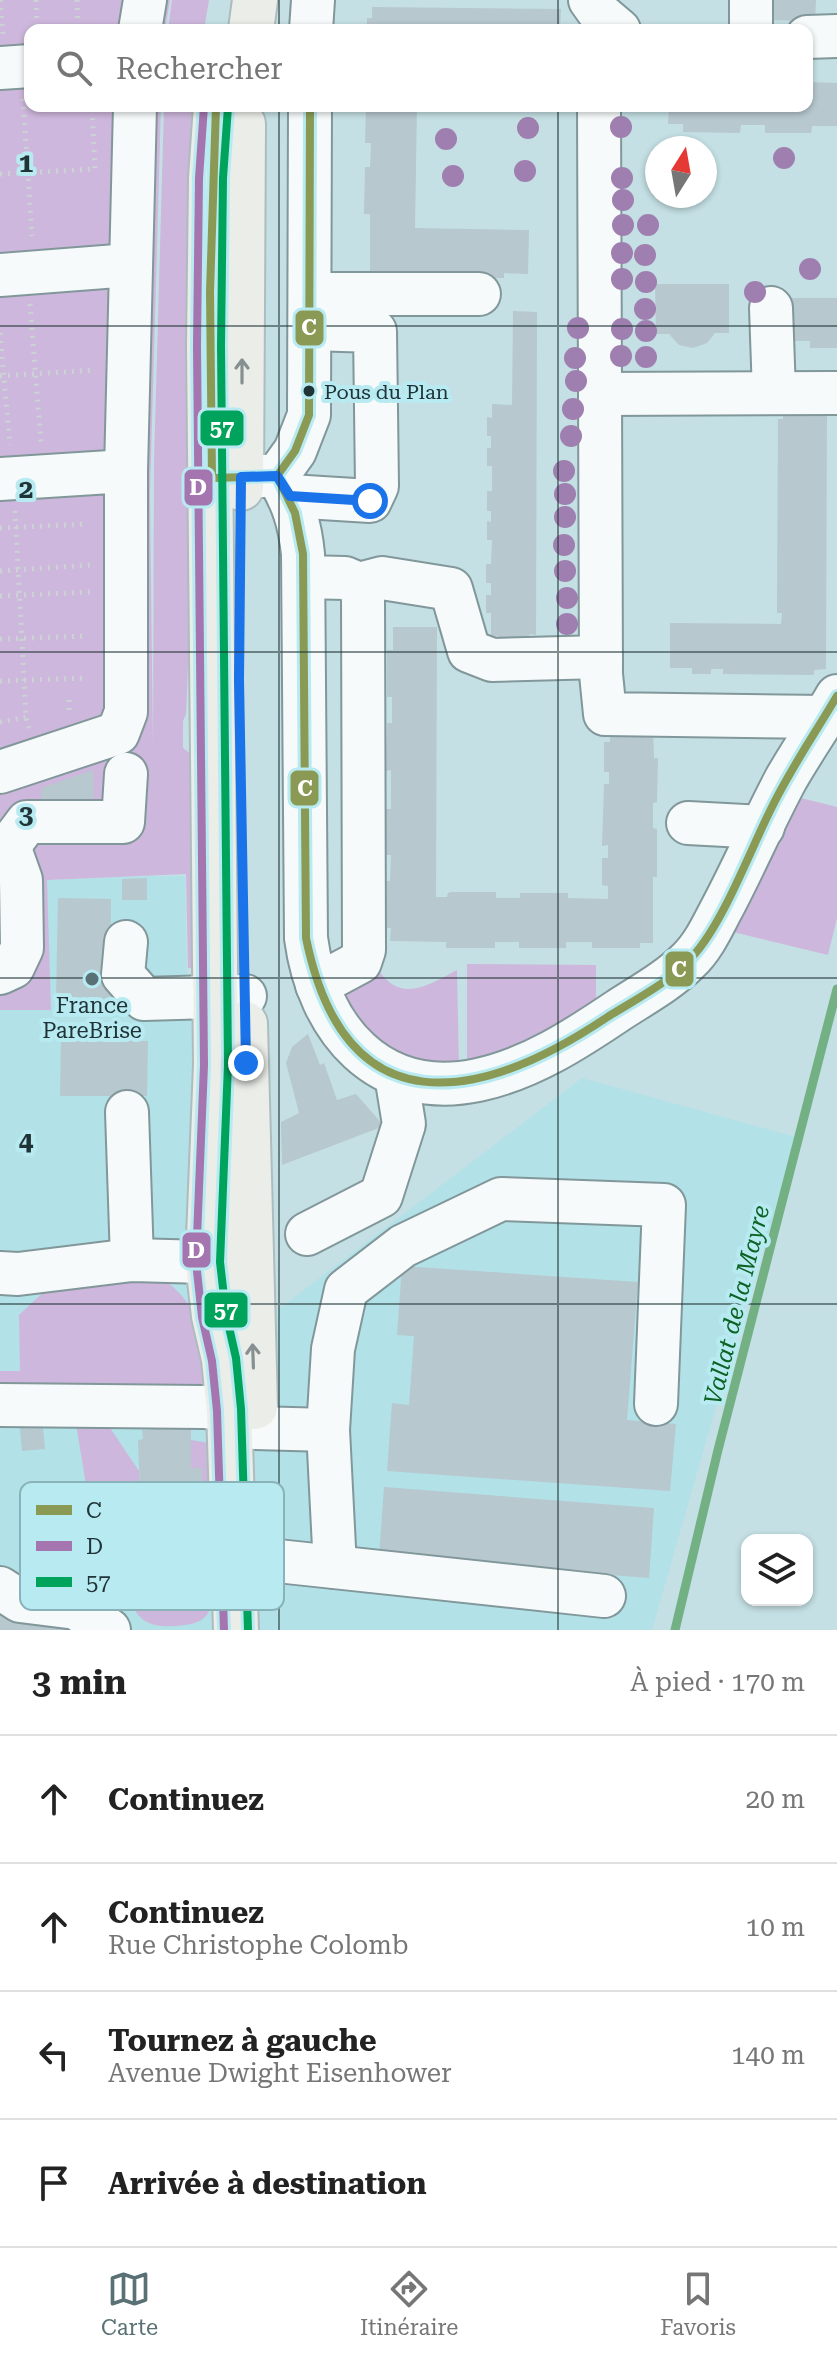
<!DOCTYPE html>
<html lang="fr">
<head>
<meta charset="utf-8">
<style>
	:root { --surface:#fff; --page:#f2f2f2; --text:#222; --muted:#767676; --line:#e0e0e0; --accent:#597074 }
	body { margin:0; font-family:"Roboto Serif",serif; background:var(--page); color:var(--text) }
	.controls { position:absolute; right:24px; bottom:24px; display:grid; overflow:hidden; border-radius:16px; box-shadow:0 2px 6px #0004 }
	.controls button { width:72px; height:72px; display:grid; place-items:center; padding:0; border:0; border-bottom:2px solid var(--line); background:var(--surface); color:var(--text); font:40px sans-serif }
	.compass { position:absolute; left:645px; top:136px; width:72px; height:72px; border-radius:50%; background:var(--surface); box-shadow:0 2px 6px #0004; rotate:11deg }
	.stop { position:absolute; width:24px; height:24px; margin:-18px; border:6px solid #1a73e8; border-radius:50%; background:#fff }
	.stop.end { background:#1a73e8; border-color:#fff; box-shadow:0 2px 8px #0008 }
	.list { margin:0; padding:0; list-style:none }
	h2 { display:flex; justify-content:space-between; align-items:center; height:104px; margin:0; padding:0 32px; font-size:34px }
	h2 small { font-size:26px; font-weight:400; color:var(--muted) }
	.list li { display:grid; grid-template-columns:52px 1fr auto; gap:24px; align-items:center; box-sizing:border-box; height:128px; padding:0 32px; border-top:2px solid var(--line) }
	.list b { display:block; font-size:30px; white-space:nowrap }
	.list p { margin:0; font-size:26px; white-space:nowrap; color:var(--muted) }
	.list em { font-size:26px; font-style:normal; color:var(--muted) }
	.icon { flex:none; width:44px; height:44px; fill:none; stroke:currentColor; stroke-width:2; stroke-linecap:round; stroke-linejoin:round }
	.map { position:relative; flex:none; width:837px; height:1630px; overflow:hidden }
	.search { position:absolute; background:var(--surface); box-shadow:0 2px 6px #0004; left:24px; right:24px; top:24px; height:88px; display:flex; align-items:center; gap:20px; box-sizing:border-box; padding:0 28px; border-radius:16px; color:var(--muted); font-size:30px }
	.sheet { height:616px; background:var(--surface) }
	nav { display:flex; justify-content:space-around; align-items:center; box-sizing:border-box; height:112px; border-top:2px solid var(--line); background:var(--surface); font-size:22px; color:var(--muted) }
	nav a { display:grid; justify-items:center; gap:4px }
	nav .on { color:var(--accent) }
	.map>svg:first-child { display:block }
</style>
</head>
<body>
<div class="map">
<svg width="837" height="1630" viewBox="0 0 837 1630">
	<rect width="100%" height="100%" fill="#c4e0e4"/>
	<!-- built -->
	<path fill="#b2e1e7" d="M147 876H185L187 987 197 1013 192 1305 279 1309 582 1078 799 1138 743 1312 652 1630H0V1010H51L46 880Z"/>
	<!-- green -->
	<g fill="#ceb7dc">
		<path d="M0 0H170L165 30H30V106H161L150 494 153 747 154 461 164 106H196L191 598 186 714 183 721V748L192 755 195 968H188L186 874 47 880 51 1010H0Z"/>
		<path d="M172 0H209L204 30H168Z"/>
		<path d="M797 797 837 807V918L828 955 725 930Z"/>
		<path d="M467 964 596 965V1007L533 1044 467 1067Z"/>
		<path d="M377 968C400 1004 427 986 457 970L459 1069 394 1063 357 1019 344 991Z"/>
		<path d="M154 1272C207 1308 205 1342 213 1401L0 1394V1371H20L19 1315 50 1286Z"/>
		<path d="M102 1416 139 1471 140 1490 151 1502 201 1497 202 1468H191V1440L210 1443 215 1582C211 1614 210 1624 175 1626 165 1627 154 1626 145 1621 137 1616 131 1604 124 1597L33 1591 21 1578 22 1506 88 1497 76 1424Z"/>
	</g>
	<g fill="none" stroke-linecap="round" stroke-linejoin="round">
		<!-- stream -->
		<path stroke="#73b184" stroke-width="9" d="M675 1630 718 1450 837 989"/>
	</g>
	<!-- building -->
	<g fill="#b7c8cf">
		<path d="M765 0H816L815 21 770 20Z"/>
		<path d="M372 7 561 9 560 30H367V18H372Z"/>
		<path d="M807 82 837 83V126H812L811 133H765V125H741L740 133 683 132V124H668L669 106H807Z"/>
		<path d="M366 106H417L415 228 529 230 528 274 504 273V278L458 277 457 273 430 272 429 278 384 277 383 272 370 274V214H364L365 167H370L371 143H365Z"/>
		<path d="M655 284H729V333H715L707 343 693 348 679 345 669 334H656Z"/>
		<path d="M783 298H837V348H810V341H783Z"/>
		<path d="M513 311 537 312 536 635 529 634 530 642H498V636H491V613H486V595H491V583H486V564H491L492 540H487V521L491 522V511H487V491H492V466H487V448H491V436H487V417L492 418V404L512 405Z"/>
		<path d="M827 407 826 669 814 670V675L723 674V669H711V674H692V668H670V623L781 624 782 613H777L778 419H783V408Z"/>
		<path d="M393 627H437L436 897H447L448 893 451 892H496V898H520V893H568V898L608 899V886L602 885V858H608V845L602 846 604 784H609V772H604V742H610V731L653 730 654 758H658L657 802 653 803V828L657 829V877H653V943H640V948H592V942H566V948H519V942H495V948H446V942L390 941 391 928H385V881H390L391 855H385L386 809H391V770L386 771 387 723H392V697H387V650H393Z"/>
		<path d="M93 770 94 798 63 801 61 809 42 810 41 788Z"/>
		<path d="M147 878V900H122V879Z"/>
		<path d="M58 898 111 899 110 1000H56Z"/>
		<path d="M308 1034 320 1065 324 1063 337 1100 356 1094 384 1126 282 1165 281 1122 299 1113 286 1063 292 1047Z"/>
		<path d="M61 1039 148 1041 147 1096H60Z"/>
		<path d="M402 1266 638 1282 627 1420 676 1424 670 1491 387 1471 392 1403 409 1405 414 1336 397 1335Z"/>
		<path d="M42 1416 45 1449 22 1451 19 1417Z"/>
		<path d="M151 1424H191V1468H202V1497L153 1496V1491L140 1490 138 1440 143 1439 142 1430H151Z"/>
		<path d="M384 1487 654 1508 649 1578 379 1557Z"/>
		<rect x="0" y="1614" width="65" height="16"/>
	</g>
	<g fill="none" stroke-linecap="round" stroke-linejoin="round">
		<defs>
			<g id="minor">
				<path d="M590 0 600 14 619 30"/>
				<path d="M751 0V30"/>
				<path d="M140 30 145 0"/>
				<path d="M311 30 313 0"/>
				<path d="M807 37 837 36"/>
				<path d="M0 68 30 66"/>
				<path d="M599 106 601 674 605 714 825 717"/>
				<path d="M0 275 130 265"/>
				<path d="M310 294H479"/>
				<path d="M771 308 774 393"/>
				<path d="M601 394 837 393"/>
				<path d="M126 471 135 106"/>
				<path d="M249 476H277L295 451 309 415 310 106"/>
				<path d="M277 476C293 501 300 524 303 554L306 938C318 1029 379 1101 478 1080 530 1069 576 1039 619 1010 642 995 668 981 688 961 703 947 712 927 721 910 744 867 763 822 786 779 802 751 821 724 837 696"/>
				<path d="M0 479 126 471V712L118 733 0 772"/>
				<path d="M290 496 370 501 377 486 375 331 310 329"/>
				<path d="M304 577 345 578 359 584 363 593 364 950 360 962 317 985"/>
				<path d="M359 584 382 578 451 589 469 651 492 660 601 657"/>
				<path d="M688 823 763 827"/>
				<path d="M0 844 9 846 21 880 22 948 13 967 0 973"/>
				<path d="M9 846 27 822H123L126 774"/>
				<path d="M126 942 123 975 144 999 245 996"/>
				<path d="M127 1112 132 1260"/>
				<path d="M307 1234 381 1196 404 1124 396 1075"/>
				<path d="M0 1273 18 1274 132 1260 242 1263"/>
				<path d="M0 1405 204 1407 229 1410"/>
				<path d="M255 1428 328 1430 335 1567"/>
				<path d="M328 1430 333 1349 346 1290 403 1246 501 1199 664 1205 656 1404"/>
				<path d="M259 1559 604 1596"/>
				<path d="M0 1588 20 1601 76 1608 109 1630"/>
			</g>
			<g id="major">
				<path d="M251 30 255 0"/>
				<path d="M216 106 211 178 209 346 216 1065 208 1262 214 1316 224 1359 229 1410 236 1630"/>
				<path d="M241 488 243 124"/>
				<path d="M245 1024 255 1407"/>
			</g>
		</defs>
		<!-- minor casing -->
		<use href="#minor" stroke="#81979a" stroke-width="46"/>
		<!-- major casing -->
		<use href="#major" stroke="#adbcbe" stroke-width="48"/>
		<!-- path -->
		<g stroke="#cbd3d4" stroke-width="5" stroke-dasharray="2 6" stroke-linecap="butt">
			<path d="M0 0 3 34"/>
			<path d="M36 0 37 30"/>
			<path d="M77 0 78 28"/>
			<path d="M23 99 32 236"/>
			<path d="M0 174 95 169 92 108"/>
			<path d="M30 304 41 442"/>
			<path d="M0 333 10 445"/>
			<path d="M0 376 95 370"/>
			<path d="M15 511 26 717 29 728"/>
			<path d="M0 528 88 524"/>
			<path d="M0 571 90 565"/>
			<path d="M0 596 90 592"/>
			<path d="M0 639 88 636"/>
			<path d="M0 681 86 678"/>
			<path d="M69 700V714"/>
			<path d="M0 722 26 717"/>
		</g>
		<!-- minor -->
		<use href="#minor" stroke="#f6fafb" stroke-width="42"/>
		<!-- major -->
		<use href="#major" stroke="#ebede8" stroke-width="44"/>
		<defs>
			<g id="bus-1">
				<path d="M277 476 295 513 303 554 306 938C345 1129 479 1104 609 1016 638 998 670 982 693 956 723 923 749 853 770 811 789 771 814 735 837 696"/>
				<path d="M212 478 277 476 295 451 309 415 310 106"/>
				<path d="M212 478 210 292 216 106"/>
			</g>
			<path id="bus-2" d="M204 106 199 178 197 346 204 1065 196 1262 202 1317 212 1361 217 1411 224 1630"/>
			<path id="bus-3" d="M228 107 223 178 221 346 228 1065 220 1262 226 1314 236 1358 241 1409 248 1630"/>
		</defs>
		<!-- bus-1 casing -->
		<use href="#bus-1" stroke="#b7eaf1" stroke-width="14"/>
		<!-- bus-2 casing -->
		<use href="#bus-2" stroke="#b7eaf1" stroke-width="14"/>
		<!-- bus-3 casing -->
		<use href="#bus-3" stroke="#b7eaf1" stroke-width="14"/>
		<!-- bus-1 -->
		<use href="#bus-1" stroke="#8a9a54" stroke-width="8"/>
		<!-- bus-2 -->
		<use href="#bus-2" stroke="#a475ae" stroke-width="8"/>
		<!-- bus-3 -->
		<use href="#bus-3" stroke="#00a35b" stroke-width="8"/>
	</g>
	<!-- trees -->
	<g fill="#9f7faf">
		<circle cx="621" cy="127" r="11"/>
		<circle cx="528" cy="128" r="11"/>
		<circle cx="446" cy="139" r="11"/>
		<circle cx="784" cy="158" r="11"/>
		<circle cx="525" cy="171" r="11"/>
		<circle cx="453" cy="176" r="11"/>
		<circle cx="622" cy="178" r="11"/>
		<circle cx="623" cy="200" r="11"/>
		<circle cx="623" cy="225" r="11"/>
		<circle cx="648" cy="225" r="11"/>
		<circle cx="622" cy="253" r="11"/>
		<circle cx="645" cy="255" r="11"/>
		<circle cx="810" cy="269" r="11"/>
		<circle cx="622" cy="279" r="11"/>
		<circle cx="646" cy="282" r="11"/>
		<circle cx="755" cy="292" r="11"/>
		<circle cx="645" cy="309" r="11"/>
		<circle cx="578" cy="328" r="11"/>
		<circle cx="622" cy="329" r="11"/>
		<circle cx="646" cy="331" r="11"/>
		<circle cx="621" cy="356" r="11"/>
		<circle cx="646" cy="357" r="11"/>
		<circle cx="575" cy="358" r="11"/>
		<circle cx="576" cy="381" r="11"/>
		<circle cx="573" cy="409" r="11"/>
		<circle cx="571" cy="436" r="11"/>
		<circle cx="564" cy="471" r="11"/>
		<circle cx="565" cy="494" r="11"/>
		<circle cx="565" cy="517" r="11"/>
		<circle cx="564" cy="545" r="11"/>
		<circle cx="565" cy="571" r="11"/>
		<circle cx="567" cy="598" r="11"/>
		<circle cx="567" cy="624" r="11"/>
	</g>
	<!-- one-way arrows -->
	<defs><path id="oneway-shaft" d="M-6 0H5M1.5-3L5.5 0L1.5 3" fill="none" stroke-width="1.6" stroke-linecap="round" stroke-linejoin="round" transform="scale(2)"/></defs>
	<g stroke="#869090">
		<use href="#oneway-shaft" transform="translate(242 371) rotate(-90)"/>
		<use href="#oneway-shaft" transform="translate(253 1356) rotate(-92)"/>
	</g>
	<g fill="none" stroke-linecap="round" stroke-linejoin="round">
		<!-- route -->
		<path stroke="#1a73e8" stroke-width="10" d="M246 1063 239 680 241 477 277 476 290 496 370 501"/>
	</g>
	<!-- grid -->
	<path fill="none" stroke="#203437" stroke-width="2" stroke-opacity="0.55" d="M279 0V30M558 0V30M279 106V1630M558 106V1630M0 326H837M0 652H837M0 978H837M0 1304H837"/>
	<!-- markers -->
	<circle fill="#203437" stroke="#b7eaf1" stroke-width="3" cx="309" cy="391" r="7"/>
	<circle fill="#597074" stroke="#b7eaf1" stroke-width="3" cx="92" cy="979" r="8"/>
	<g text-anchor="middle" stroke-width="8" stroke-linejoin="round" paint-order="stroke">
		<!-- bus labels -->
		<g font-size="20" fill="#203437" stroke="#b7eaf1" text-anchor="start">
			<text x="324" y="399">Pous du Plan</text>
		</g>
		<!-- poi labels -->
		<g font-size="22" fill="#203437" stroke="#b7eaf1">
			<text x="92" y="1013">France<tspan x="92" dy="25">PareBrise</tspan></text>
		</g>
		<!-- water labels -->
		<g font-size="24" font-style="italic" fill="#0c6223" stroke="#b7eaf1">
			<text transform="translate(737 1305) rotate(-76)" y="8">Vallat de la Mayre</text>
		</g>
	</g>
	<!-- legend -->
	<rect x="20" y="1482" width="264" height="128" rx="12" fill="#b7eaf1" stroke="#8ab3b9" stroke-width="2"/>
	<rect x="36" y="1505" width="36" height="10" fill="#8a9a54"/>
	<rect x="36" y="1541" width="36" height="10" fill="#a475ae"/>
	<rect x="36" y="1577" width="36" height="10" fill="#00a35b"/>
	<g font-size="22" fill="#203437">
		<text x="86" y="1518">C</text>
		<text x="86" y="1554">D</text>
		<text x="86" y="1590">57</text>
	</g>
	<g font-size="26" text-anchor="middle" font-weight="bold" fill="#203437" stroke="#b7eaf1" stroke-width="8" stroke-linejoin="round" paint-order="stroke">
		<text x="26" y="172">1</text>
		<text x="26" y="498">2</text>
		<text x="26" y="824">3</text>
		<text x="26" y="1150">4</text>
	</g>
	<g stroke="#b7eaf1" stroke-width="3">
		<rect x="294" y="309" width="31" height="38" rx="8" fill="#8a9a54"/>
		<rect x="199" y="409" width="46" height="38" rx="8" fill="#00a35b"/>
		<rect x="183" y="468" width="31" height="39" rx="8" fill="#a475ae"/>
		<rect x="289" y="769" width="31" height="38" rx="8" fill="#8a9a54"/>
		<rect x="664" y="950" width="31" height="38" rx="8" fill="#8a9a54"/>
		<rect x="181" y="1231" width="31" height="38" rx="8" fill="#a475ae"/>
		<rect x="203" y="1291" width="46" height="38" rx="8" fill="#00a35b"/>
	</g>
	<g font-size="22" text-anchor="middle" font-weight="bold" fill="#fff">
		<text x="309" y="335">C</text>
		<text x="222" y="436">57</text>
		<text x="198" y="495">D</text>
		<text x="305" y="796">C</text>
		<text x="679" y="977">C</text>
		<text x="196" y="1258">D</text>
		<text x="226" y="1318">57</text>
	</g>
</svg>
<div class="controls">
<button><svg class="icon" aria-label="layers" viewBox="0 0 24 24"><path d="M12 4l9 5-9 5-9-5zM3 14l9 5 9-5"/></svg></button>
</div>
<svg class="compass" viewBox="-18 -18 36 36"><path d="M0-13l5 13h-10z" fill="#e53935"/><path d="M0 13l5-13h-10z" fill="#767676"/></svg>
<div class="stop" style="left:370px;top:501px"></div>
<div class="stop end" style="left:246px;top:1063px"></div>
<div class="search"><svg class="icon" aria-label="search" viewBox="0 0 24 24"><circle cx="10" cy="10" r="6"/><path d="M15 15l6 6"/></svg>Rechercher</div>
</div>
<section class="sheet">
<h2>3 min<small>À pied · 170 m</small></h2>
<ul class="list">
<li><svg class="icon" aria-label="ahead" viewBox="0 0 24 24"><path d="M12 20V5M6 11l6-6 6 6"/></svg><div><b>Continuez</b></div><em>20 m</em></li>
<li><svg class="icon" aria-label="ahead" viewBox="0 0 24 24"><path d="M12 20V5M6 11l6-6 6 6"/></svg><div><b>Continuez</b><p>Rue Christophe Colomb</p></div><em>10 m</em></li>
<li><svg class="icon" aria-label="left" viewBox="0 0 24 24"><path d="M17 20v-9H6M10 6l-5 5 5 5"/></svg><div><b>Tournez à gauche</b><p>Avenue Dwight Eisenhower</p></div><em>140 m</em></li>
<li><svg class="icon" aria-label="arrive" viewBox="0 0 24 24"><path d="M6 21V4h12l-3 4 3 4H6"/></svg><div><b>Arrivée à destination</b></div></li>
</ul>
</section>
<nav>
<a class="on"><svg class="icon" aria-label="map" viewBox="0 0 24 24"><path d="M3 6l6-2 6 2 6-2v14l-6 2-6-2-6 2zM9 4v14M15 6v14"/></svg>Carte</a>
<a><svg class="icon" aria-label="directions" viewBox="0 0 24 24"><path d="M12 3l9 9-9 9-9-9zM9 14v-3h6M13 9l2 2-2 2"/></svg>Itinéraire</a>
<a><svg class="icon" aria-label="saved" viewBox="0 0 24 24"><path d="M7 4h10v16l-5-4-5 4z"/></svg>Favoris</a>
</nav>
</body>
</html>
